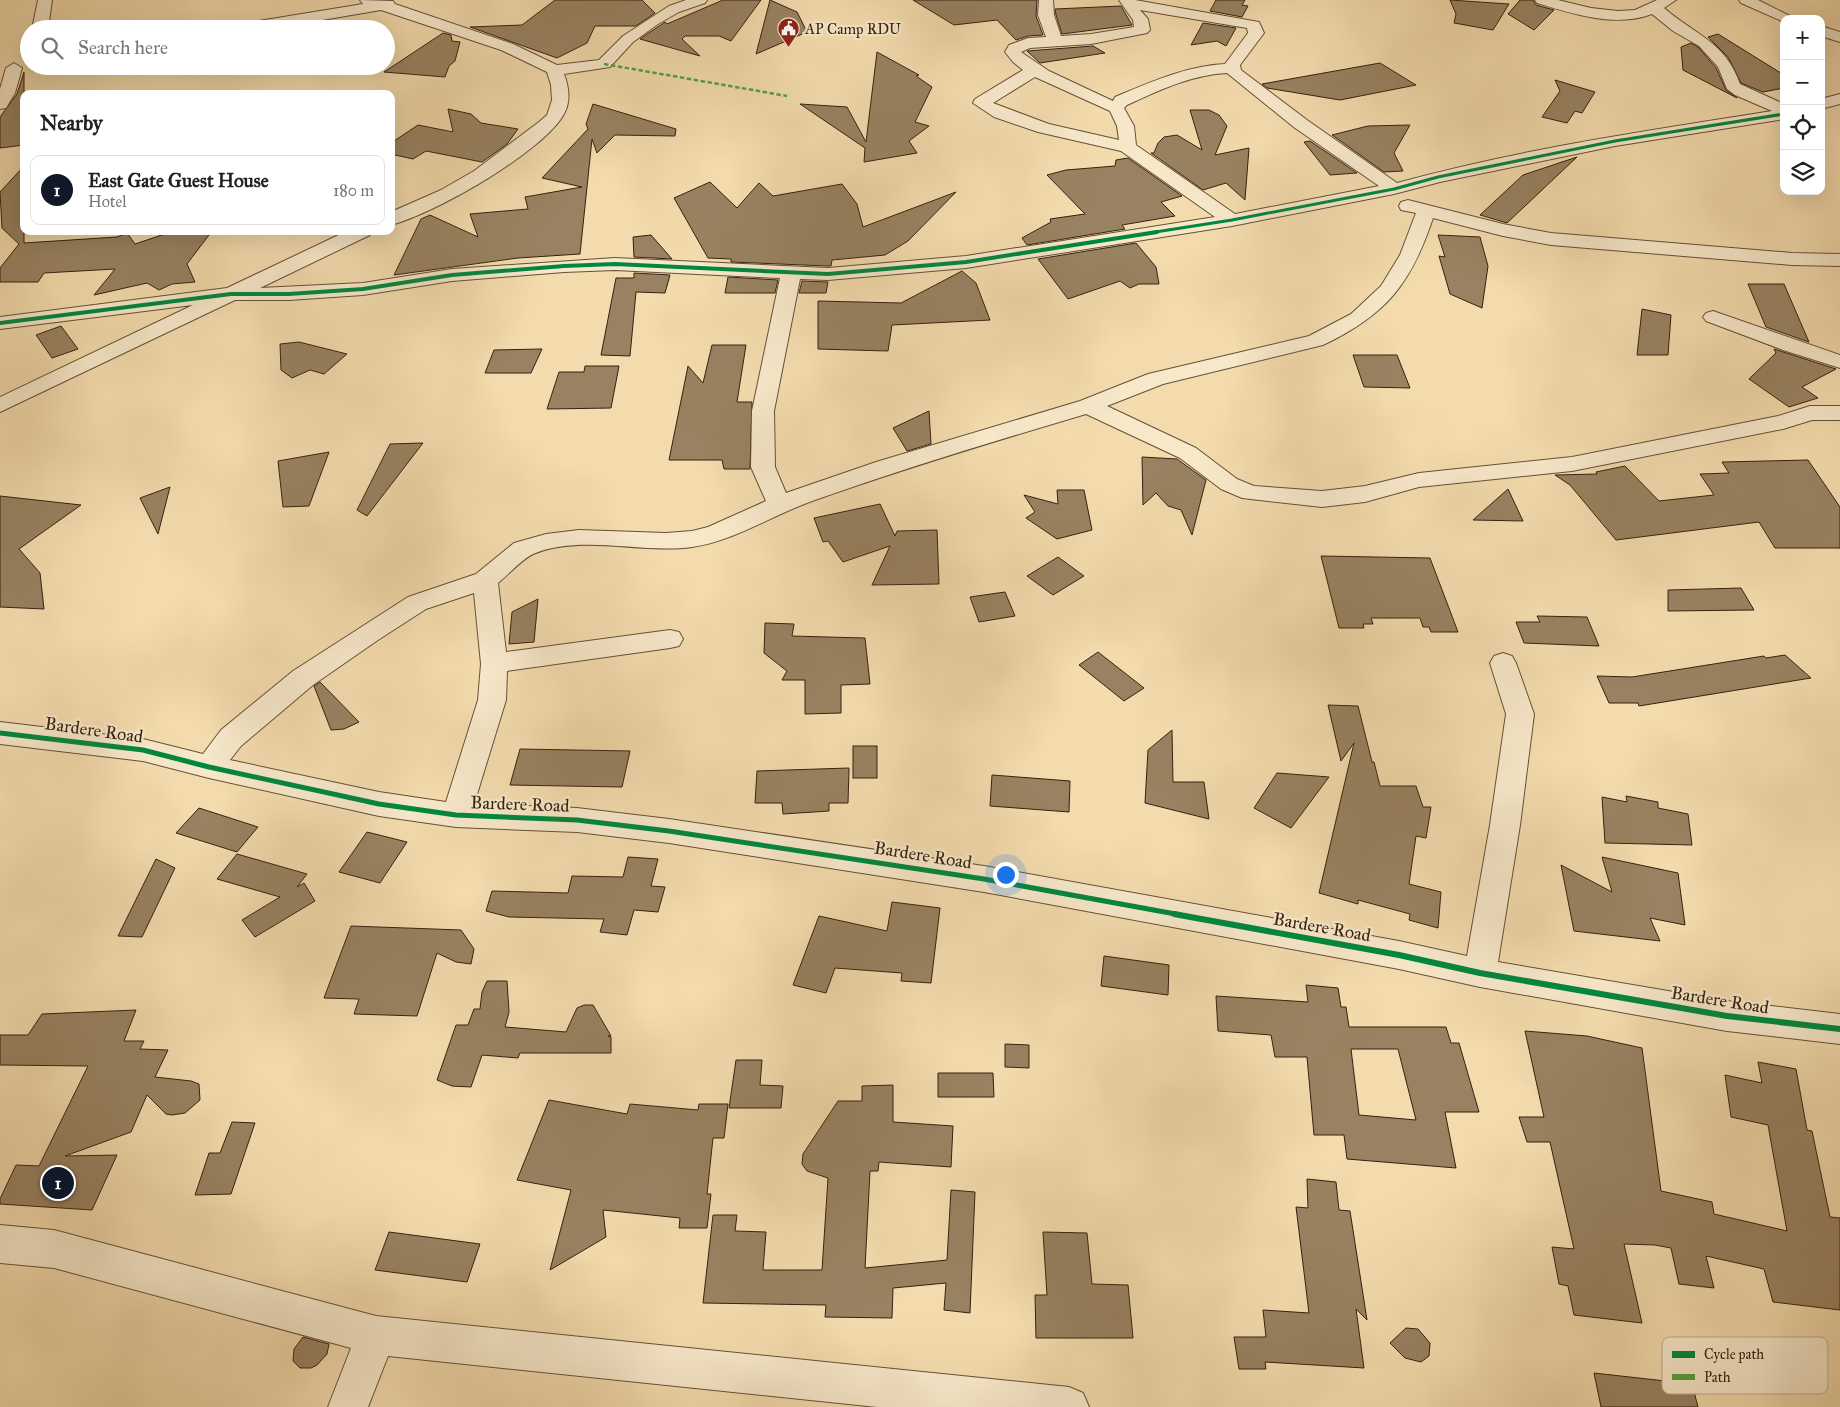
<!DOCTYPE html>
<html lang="en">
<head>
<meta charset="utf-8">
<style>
	:root { --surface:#fff; --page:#f2f2f2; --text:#202124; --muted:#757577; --line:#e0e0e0; --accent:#111827 }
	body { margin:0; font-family:"IM FELL Great Primer",serif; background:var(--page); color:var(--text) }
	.controls { position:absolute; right:15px; top:15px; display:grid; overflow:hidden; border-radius:10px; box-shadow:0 5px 20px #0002 }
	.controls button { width:45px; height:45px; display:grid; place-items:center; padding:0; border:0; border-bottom:1px solid var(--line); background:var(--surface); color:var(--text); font:25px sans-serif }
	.you { position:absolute; left:1005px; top:874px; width:18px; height:18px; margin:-12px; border:4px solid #fff; border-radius:50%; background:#1a73e8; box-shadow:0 0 0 8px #1a73e833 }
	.badge { display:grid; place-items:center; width:32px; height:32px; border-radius:50%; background:var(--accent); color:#fff; font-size:16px; font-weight:700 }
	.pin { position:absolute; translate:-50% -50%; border:2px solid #fff; box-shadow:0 1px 5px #0006 }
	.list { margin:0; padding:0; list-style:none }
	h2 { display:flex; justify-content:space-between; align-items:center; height:65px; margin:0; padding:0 20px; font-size:21px }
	h2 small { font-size:16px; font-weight:400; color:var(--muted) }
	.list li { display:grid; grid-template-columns:32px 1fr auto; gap:15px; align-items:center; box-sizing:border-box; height:70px; margin:0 10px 10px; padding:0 10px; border:1px solid var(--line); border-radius:10px }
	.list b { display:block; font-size:19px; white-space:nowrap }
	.list p { margin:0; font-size:16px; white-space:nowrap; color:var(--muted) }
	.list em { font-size:16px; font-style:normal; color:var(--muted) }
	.icon { flex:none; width:28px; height:28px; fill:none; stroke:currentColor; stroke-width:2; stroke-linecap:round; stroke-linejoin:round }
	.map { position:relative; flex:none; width:1840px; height:1407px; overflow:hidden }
	.search { position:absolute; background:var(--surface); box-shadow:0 5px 20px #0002; left:20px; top:20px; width:375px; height:55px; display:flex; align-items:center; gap:12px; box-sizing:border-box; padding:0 18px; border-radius:28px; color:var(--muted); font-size:19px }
	.panel { position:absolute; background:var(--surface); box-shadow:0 5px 20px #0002; left:20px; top:90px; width:375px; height:145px; border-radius:10px }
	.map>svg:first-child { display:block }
</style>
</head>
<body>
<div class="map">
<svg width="1840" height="1407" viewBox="0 0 1840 1407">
	<rect width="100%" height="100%" fill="#f3dbad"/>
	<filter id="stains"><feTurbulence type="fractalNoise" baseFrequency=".004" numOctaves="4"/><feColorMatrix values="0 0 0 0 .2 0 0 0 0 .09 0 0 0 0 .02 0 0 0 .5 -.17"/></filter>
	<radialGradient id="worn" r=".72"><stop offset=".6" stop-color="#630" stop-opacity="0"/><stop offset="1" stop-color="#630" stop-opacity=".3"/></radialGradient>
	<!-- building -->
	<g fill="#988261" stroke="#36210f" fill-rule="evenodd">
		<path d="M555 0H642L655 13 636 26H595L587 43 557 58 470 27 522 25Z"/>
		<path d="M723 0H761L731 41 719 36H685L682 39 700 56 640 39 665 22 667 24Z"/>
		<path d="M770 0 797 12 807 32 756 54Z"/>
		<path d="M913 0H1037L1036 16 1043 35 1028 36 1016 40 997 20 954 25Z"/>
		<path d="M1216 0H1245L1242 5 1248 6 1242 17 1210 11Z"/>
		<path d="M1450 0 1509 4 1493 30 1454 23 1456 14Z"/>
		<path d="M1520 0H1533L1536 5 1554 10 1534 30 1508 14Z"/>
		<path d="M1121 6 1132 25 1062 34 1056 15 1055 9Z"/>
		<path d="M1203 23 1236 28 1226 46 1217 41 1191 45Z"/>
		<path d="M443 33 451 35 452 41 460 42 455 61 449 66 445 77 384 72Z"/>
		<path d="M1718 34 1784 75V88L1763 92 1741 83 1728 57 1708 37Z"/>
		<path d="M1691 43 1698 47 1716 68 1726 90 1737 98 1683 70 1681 47Z"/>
		<path d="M1093 46 1105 53 1040 63 1027 51Z"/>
		<path d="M877 52 919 75 916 76 932 87 915 122 929 126 909 141 917 153 864 162 865 148 800 104 847 107 866 142Z"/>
		<path d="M1380 63 1416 85 1340 100 1267 88 1262 84Z"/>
		<path d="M24 72V145L0 148V117L17 94Z"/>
		<path d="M1555 80 1595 92 1582 113 1575 111 1567 123 1542 117 1560 91Z"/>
		<path d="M593 104 676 129 675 136 615 135 597 153 592 139 580 254 518 258 394 275 421 219 430 215 478 237 470 214 528 209 525 197 582 187 542 178 588 129 586 124Z"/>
		<path d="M448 109 471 114 481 123 518 129 507 144 482 162 426 151 413 159 391 154V143L418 125 453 132Z"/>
		<path d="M1190 110H1209L1219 115 1227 126 1215 155 1249 148 1245 200 1226 183 1203 190 1151 153H1154L1158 143 1164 137 1177 135 1202 150Z"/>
		<path d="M1410 125 1394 153 1403 171 1384 172 1332 135 1368 126Z"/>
		<path d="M1310 141 1357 173 1330 175 1304 142Z"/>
		<path d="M1577 157 1507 223 1480 215 1523 175Z"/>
		<path d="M1128 158 1182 196 1161 202 1175 216 1122 225 1125 229 1027 245 1022 238 1051 222 1050 219 1085 214 1047 175 1066 170 1115 166 1116 160Z"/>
		<path d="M24 166V243L117 237 127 233 135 244 174 231H212L187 264 195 282 172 284 159 290 147 283 94 295 115 269 44 273 38 282H0V268L19 244 2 228 0 192Z"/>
		<path d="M710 182 737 208 759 183 773 196 842 184 857 204 863 227 956 192 908 241 885 255 832 260 831 266H828L731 262V259L708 258 674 198Z"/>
		<path d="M651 235 672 259 634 257 633 237Z"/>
		<path d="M1438 235 1480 237 1488 266 1482 308 1450 294 1439 256 1445 257Z"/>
		<path d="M1136 243 1156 267 1159 284H1139L1130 288 1120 281 1068 299 1038 259Z"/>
		<path d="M962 271 976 283 990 320 892 325 888 351 818 349V301L901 303Z"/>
		<path d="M634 273 670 275 665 293 636 292 630 356 601 355 616 278H634Z"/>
		<path d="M728 277 778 280 775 293H725Z"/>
		<path d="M802 281 828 282 826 293H799Z"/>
		<path d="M1748 284H1784L1809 342 1766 327Z"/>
		<path d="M1642 309 1671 315 1668 355H1637Z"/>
		<path d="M61 326 78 349 52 358 36 335Z"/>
		<path d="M299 342 347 354 324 374 310 370 292 378 281 370 280 344Z"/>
		<path d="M712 345H746L737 402H752L750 469H724L722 460H669L688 366 703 383Z"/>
		<path d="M542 349 531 373H485L494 350Z"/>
		<path d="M1774 349 1836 369 1802 387 1818 398 1789 407 1749 379 1776 353Z"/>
		<path d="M1353 355H1397L1410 388 1364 387Z"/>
		<path d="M585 366H619L611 408 547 409 559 372H584Z"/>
		<path d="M929 411 931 444 907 451 893 428Z"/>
		<path d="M423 443 367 516 357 510 390 444Z"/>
		<path d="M329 452 309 506 283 507 278 461Z"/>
		<path d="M1142 457 1177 459 1206 480 1192 535 1181 510 1168 506 1156 493 1143 505Z"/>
		<path d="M1808 460 1840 507V548H1775L1759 522 1616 540 1570 485 1555 475 1597 474 1596 472 1625 466 1659 501 1714 495 1700 474 1729 473 1722 462Z"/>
		<path d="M170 487 158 534 140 498Z"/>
		<path d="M1508 489 1523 521 1473 520Z"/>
		<path d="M1057 490H1084L1092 530 1057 539 1026 518 1035 512 1024 495 1058 504Z"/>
		<path d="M0 496 81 505 19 549 40 573 44 609 0 607Z"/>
		<path d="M880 504 895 536 897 531 937 530 939 584 872 585 890 546 843 562 828 541 823 542 814 518Z"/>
		<path d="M1321 556 1430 558 1458 632H1431L1429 627H1423L1420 618H1371L1373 624H1363L1364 628H1339Z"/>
		<path d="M1058 557 1084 576 1053 595 1027 576Z"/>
		<path d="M1741 588 1754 610 1668 611V590Z"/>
		<path d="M1005 592 1015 616 979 622 970 597Z"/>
		<path d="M538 599 534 642 509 644 512 612Z"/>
		<path d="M1537 616 1587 617 1599 646 1524 643 1516 622H1540Z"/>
		<path d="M765 623 794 624 792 636 865 638 870 684 841 685V713L805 714V680H782L787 671 764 653Z"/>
		<path d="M1098 652 1144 688 1124 701 1079 665Z"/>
		<path d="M1785 655 1811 678 1639 706 1638 703H1609L1597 676 1632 677 1764 656 1766 658Z"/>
		<path d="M320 682 359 722 344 729 331 730 314 686Z"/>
		<path d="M1328 705 1358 706 1372 762H1374L1380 786H1416L1423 807H1431L1426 838 1416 836 1409 884 1441 892 1438 928 1409 920 1410 914 1358 900V904L1319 893 1354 743 1341 761Z"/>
		<path d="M1172 730 1173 782H1204L1209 819 1145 803 1148 750Z"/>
		<rect x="853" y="746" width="24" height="32"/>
		<path d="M520 749 630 751 622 787 510 785Z"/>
		<path d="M849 768 848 803H829V811L783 814 782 803H755L757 771Z"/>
		<path d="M1277 773 1329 777 1291 828 1254 808Z"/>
		<path d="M992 775 1070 781 1069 812 990 806Z"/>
		<path d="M1626 796 1658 802V808L1688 814 1692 845 1605 843 1602 797 1627 802Z"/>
		<path d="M199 808 258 827 237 852 176 833Z"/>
		<path d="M367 832 407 842 380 883 339 872Z"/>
		<path d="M237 854 307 874 297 887 304 883 315 901 255 937 242 920 280 897 217 879Z"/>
		<path d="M628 857 658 859 651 886 665 887 658 912 634 910 627 935 600 932 604 919 509 917 486 911 492 891 568 893 572 876 623 877Z"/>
		<path d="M1602 857 1678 873 1685 925 1650 918 1660 941 1574 931 1561 865 1612 892Z"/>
		<path d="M156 859 175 868 142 937 118 936Z"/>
		<path d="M892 902 940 908 931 983 901 981 902 973 835 968 826 993 793 985 819 916 887 931Z"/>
		<path d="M351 926 461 930 474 949 471 964 456 962 437 953 417 1016 354 1014 359 999 324 998Z"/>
		<path d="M1104 956 1169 965 1168 995 1101 986Z"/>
		<path d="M487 981H507L509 1012 505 1027 566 1032 577 1008 584 1005H593L611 1036H608L611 1037V1053H520L518 1058 482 1055 471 1087 452 1086 437 1080 456 1025H468L474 1009H480L482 992Z"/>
		<path d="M1306 985 1338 988 1341 1007H1346L1349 1027H1446L1451 1043H1459L1479 1112H1445L1456 1168 1347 1159 1344 1135H1314L1307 1057H1275L1271 1035 1218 1031 1216 996 1308 1002ZM1351 1049H1398L1416 1120 1359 1115Z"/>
		<path d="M136 1010 124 1041H144L140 1049 168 1050 155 1077 191 1081 199 1084 200 1100 185 1113 172 1115 166 1114 147 1095 131 1132 65 1156 117 1155 92 1210 0 1204V1199L16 1165 39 1166 88 1066 0 1065V1035H28L42 1014Z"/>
		<path d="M1525 1031 1587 1036 1642 1048 1661 1191 1712 1202 1714 1214 1787 1231 1768 1125 1731 1117 1725 1075 1762 1083 1758 1062 1796 1069 1807 1130 1812 1131 1830 1217 1840 1218V1310L1773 1302 1764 1269 1706 1256 1714 1288 1679 1284 1671 1248 1655 1245 1624 1244 1642 1323 1574 1315 1568 1286 1559 1284 1552 1247 1574 1249 1550 1142H1527L1519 1117H1544Z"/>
		<path d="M1005 1044 1029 1045V1068L1005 1067Z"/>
		<path d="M736 1060H762L760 1085 783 1086 781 1108H729Z"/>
		<path d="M938 1073H993L994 1097H938Z"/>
		<path d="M893 1085V1122L953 1126 951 1167 879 1162 878 1171H870L865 1268 947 1260 951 1190 975 1192 970 1313 944 1310 946 1283 893 1288 892 1318 825 1317 826 1305 703 1303 713 1215H737L735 1231 766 1232 763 1270H822L828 1178 807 1171 802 1164 803 1154 838 1101H862V1086Z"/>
		<path d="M549 1100 627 1114 630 1104 698 1110 699 1104H728L724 1138H713L707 1194H711L707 1228H679L680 1218 603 1210 606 1237 550 1270 571 1190 517 1180Z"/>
		<path d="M232 1122 255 1123 231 1194 195 1195 209 1153H220Z"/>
		<path d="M1307 1179 1336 1182 1339 1210 1350 1211 1367 1320 1356 1309 1364 1368 1265 1362 1266 1369H1239L1234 1337H1266L1263 1310 1309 1313 1296 1207 1308 1208Z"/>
		<path d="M389 1232 480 1244 467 1282 375 1270Z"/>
		<path d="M1043 1232 1087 1233 1092 1284 1128 1285 1133 1338H1036L1035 1295H1047Z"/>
		<path d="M1406 1328 1418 1329 1430 1343 1429 1356 1421 1362 1405 1358 1390 1343Z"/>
		<path d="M303 1337 329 1344 327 1354 317 1365 311 1368H300L293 1361 294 1349Z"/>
		<path d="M1594 1373 1692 1384 1698 1407H1601Z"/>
	</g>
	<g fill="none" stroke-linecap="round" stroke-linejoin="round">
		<defs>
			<g id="minor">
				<path d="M38 0H52L48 29H32Z"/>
				<path d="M360 0 393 1 395 4 513 44 557 65 599 60 623 36 669 6 686 0H707L705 3 679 12 658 24 633 42 610 67 564 74C569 87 571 101 564 114 543 152 434 214 391 225V212L441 190 474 171 539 122 547 115 552 100 551 85 547 72 501 50 381 10 269 29H234L241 24 363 4Z"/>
				<path d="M1039 0H1053L1054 15 1061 36 1091 34 1134 27 1133 20 1119 0H1135L1259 22 1264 33 1240 65 1241 70 1307 120 1397 183C1520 149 1646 131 1772 111L1735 95 1727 89 1718 67 1699 46 1673 31 1652 14C1615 28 1573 14 1537 3L1535 0H1558L1591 8 1618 11 1635 10 1657 0H1676L1664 8C1695 35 1725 41 1740 84L1784 104V119L1615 146 1440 182 1394 194 1232 226 966 268 828 280 800 279 774 411 775 467 786 493 876 462 1080 401 1148 374 1309 336 1351 314 1381 286 1400 255 1416 213 1401 210 1399 206 1401 202 1408 200 1503 224 1551 233 1792 253 1840 254V266L1792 265 1551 245 1503 236 1433 218C1411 284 1386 315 1323 345L1163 384 1107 406 1196 448 1237 479 1254 486 1322 491 1365 486 1419 473 1572 457 1778 416 1810 406H1840V420H1812L1783 429 1572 471 1419 487 1365 502 1322 507 1242 498 1221 489 1180 458 1086 414C995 441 905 468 815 500 774 514 735 541 692 547 642 554 580 534 533 554 521 560 509 574 498 583L506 652 670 630 679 632 683 639 679 646 670 648 507 671 506 700 474 804 577 808 669 819 984 866 1399 941 1467 956 1490 825 1506 714 1490 663 1494 656 1503 653 1512 656 1516 663 1534 714 1520 825 1498 962 1727 1001 1840 1014V1044L1727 1031 1480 987 1399 969 984 892 669 843 577 832 456 827 379 816 209 778 143 761 0 744V722L143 739 203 754 221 730 293 671 408 597 476 574 514 543 546 534 579 530 666 533 692 531 708 527 766 501 751 467 752 411 780 278 615 270 564 272 452 281 363 295 289 300H235L0 412V397L193 305 0 329V317L227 288 347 231H372L370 235 260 288 363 283 452 269 615 258 828 268 966 256 1215 217 1121 151 1038 132 994 117 973 103 975 99 1023 70 1013 62 1005 52 1009 45 1028 38 1046 37 1038 15ZM1140 10 1247 28 1248 33 1225 64C1186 66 1151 82 1115 97L1113 101 1049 71 1021 52 1030 48 1091 44 1147 33 1150 30 1148 19ZM1227 73 1295 128 1379 186 1235 214 1136 145 1134 126 1124 108 1127 105C1160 90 1191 75 1227 73ZM1035 77 1110 111 1117 126 1119 140 1049 124 993 103ZM474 593 481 664 478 700 446 802 379 792 230 760 241 746 313 685 378 640 426 609Z"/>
				<path d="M1739 0H1758L1796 19H1784V22L1741 3Z"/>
				<path d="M1821 26 1840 32V42L1821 36Z"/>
				<path d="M14 63 22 68 15 93 6 108 0 109V89L6 68Z"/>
				<path d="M1840 94V104L1821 109V99Z"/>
				<path d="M1713 311 1840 355V368L1783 350 1706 321 1703 317 1706 313Z"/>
				<path d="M0 1225 54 1230 376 1316 1069 1387 1083 1393 1089 1407H877L388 1356 368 1407H328L351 1348 54 1268 0 1263Z"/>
			</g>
		</defs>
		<!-- minor casing -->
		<use href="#minor" stroke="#655036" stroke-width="2"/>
		<!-- minor -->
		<use href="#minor" fill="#f7e8ca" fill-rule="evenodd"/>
		<!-- quiet -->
		<path stroke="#53a23f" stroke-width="2.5" stroke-dasharray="4.5 2.5" stroke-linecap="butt" d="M604 64 787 96"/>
		<defs>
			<path id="cycleway-far3" d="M1149 233 1232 220 1394 189 1438 177 1615 141 1784 114"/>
			<path id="cycleway-far2" d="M0 323 231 294H289L363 289 452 275 564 266 615 264 828 274 966 262 1157 232"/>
			<path id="cycleway-far1" d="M0 733 143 750 209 767 379 804 456 815 577 820 669 831 984 879 1181 915"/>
			<path id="cycleway" d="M1174 914 1399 955 1480 973 1727 1016 1840 1029"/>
		</defs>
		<!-- cycleway-far3 casing -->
		<use href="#cycleway-far3" stroke="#f7e8ca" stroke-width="5"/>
		<!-- cycleway-far2 casing -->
		<use href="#cycleway-far2" stroke="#f7e8ca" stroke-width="6"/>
		<!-- cycleway-far1 casing -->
		<use href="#cycleway-far1" stroke="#f7e8ca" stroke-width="8"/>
		<!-- cycleway casing -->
		<use href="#cycleway" stroke="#f7e8ca" stroke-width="9"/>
		<!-- cycleway-far3 -->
		<use href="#cycleway-far3" stroke="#00873e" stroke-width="3"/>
		<!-- cycleway-far2 -->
		<use href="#cycleway-far2" stroke="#00873e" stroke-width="4"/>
		<!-- cycleway-far1 -->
		<use href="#cycleway-far1" stroke="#00873e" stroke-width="5"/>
		<!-- cycleway -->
		<use href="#cycleway" stroke="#00873e" stroke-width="6"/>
	</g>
	<!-- icons -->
	<defs>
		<symbol id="civic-pin" viewBox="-11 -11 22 30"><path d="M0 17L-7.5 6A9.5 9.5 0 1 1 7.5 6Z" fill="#8f2418" stroke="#f7e8ca"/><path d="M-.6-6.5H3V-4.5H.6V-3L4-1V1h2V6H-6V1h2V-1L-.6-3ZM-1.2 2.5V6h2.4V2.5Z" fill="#fff"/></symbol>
	</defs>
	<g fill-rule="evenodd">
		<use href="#civic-pin" x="776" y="16" width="25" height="34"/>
	</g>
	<g text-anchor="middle" stroke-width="4.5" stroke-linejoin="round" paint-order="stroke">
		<!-- far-poi labels -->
		<g font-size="15" fill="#36210f" stroke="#f7e8ca" text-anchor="start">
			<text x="805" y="34">AP Camp RDU</text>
		</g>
		<!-- street labels -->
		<g font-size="18" fill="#36210f" stroke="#f7e8ca">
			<text transform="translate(94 730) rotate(8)" y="6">Bardere Road</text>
			<text transform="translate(520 804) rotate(2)" y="6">Bardere Road</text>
			<text transform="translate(923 855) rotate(9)" y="6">Bardere Road</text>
			<text transform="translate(1322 927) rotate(10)" y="6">Bardere Road</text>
			<text transform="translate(1720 1000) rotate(9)" y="6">Bardere Road</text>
		</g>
	</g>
	<!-- legend -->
	<rect x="1662" y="1337" width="166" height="57" rx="8" fill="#f7e8ca" stroke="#bdac92" stroke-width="1"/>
	<rect x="1672" y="1351" width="23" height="7" fill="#00873e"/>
	<rect x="1672" y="1374" width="23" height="6" fill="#53a23f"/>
	<g font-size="14" fill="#36210f">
		<text x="1704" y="1359">Cycle path</text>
		<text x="1704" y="1382">Path</text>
	</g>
	<rect width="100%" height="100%" filter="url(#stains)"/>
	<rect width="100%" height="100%" fill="url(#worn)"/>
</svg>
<div class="controls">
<button>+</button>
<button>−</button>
<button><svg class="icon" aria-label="locate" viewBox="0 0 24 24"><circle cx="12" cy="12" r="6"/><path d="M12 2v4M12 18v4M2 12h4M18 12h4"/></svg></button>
<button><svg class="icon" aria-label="layers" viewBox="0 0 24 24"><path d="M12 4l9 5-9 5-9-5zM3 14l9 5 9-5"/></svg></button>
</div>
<div class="you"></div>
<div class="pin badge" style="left:58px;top:1183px">1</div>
<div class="search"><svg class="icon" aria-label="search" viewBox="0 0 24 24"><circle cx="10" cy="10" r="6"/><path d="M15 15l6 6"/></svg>Search here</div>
<section class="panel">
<h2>Nearby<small></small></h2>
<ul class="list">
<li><span class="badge">1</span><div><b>East Gate Guest House</b><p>Hotel</p></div><em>180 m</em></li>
</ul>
</section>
</div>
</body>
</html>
